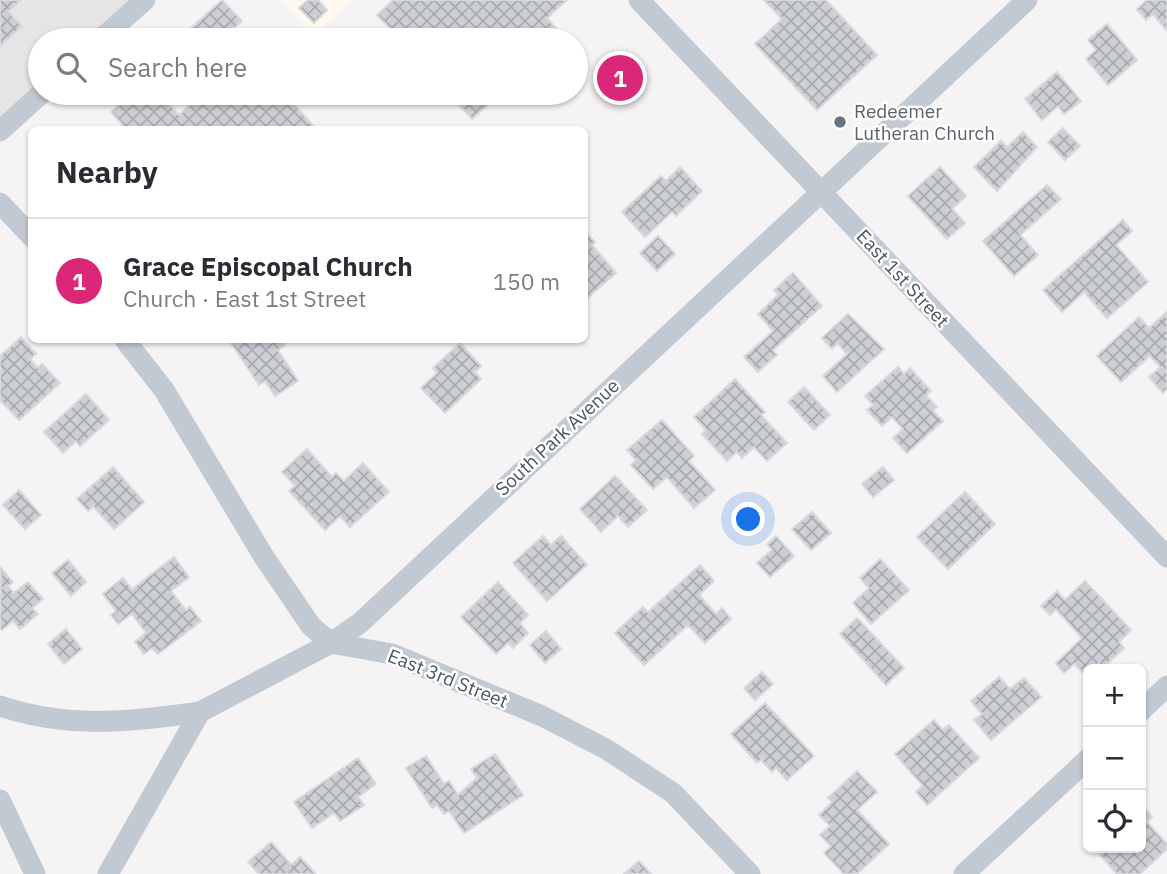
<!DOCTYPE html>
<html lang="en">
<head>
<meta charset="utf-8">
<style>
	:root { --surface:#fff; --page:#f7f7f7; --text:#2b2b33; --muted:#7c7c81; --line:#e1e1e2; --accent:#db2777 }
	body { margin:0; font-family:"IBM Plex Sans",sans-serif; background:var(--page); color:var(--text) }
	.controls { position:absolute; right:21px; bottom:21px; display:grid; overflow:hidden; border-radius:10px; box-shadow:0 2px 5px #0004 }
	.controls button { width:63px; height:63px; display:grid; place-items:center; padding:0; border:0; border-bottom:2px solid var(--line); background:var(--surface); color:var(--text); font:35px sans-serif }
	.you { position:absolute; left:749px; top:520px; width:24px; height:24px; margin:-18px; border:5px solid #fff; border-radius:50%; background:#1a73e8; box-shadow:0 0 0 10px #1a73e833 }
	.badge { display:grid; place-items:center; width:46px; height:46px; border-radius:50%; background:var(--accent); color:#fff; font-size:23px; font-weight:700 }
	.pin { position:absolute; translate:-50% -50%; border:4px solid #fff; box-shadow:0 2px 7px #0006 }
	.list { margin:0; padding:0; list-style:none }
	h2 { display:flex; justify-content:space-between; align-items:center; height:91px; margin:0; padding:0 28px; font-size:30px }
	h2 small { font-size:23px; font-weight:400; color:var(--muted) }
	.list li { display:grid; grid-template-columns:46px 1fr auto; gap:21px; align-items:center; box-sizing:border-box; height:126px; padding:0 28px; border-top:2px solid var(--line) }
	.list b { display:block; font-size:26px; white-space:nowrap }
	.list p { margin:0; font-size:23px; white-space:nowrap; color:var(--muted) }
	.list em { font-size:23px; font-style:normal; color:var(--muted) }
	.icon { flex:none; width:38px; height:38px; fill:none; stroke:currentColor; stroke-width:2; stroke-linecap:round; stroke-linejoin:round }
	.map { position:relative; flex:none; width:1167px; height:874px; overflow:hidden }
	.search { position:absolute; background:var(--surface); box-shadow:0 2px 5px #0004; left:28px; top:28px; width:560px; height:77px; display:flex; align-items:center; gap:18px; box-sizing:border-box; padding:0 24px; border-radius:38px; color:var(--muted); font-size:26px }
	.panel { position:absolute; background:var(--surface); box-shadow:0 2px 5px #0004; left:28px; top:126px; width:560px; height:217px; border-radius:10px }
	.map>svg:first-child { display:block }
</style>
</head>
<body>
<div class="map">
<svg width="1167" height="874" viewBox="0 0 1167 874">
	<defs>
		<pattern id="building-cross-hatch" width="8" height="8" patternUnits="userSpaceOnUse" patternTransform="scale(1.75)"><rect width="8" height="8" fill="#cdcfd5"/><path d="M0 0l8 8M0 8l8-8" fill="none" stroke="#a8abb0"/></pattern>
	</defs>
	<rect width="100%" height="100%" fill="#f5f3f3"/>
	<!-- commercial -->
	<path fill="#fdf9ef" d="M281 0H352L314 36Z"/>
	<!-- education -->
	<path fill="#e6e4e5" d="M0 0H133L88 40H40V84L0 121Z"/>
	<!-- building -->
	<g fill="url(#building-cross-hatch)" stroke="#d7d9de" stroke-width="2">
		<path d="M0 0H21L8 11 22 26 0 46Z"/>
		<path d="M222 0 242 21 229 33 236 40H182L180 38Z"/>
		<path d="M308 0H318L327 10 314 23 299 8Z"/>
		<path d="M393 0H567L547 18 563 36 558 40H401L377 15Z"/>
		<path d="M764 0H826L877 55 817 110 755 44 782 19Z"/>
		<path d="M1147 0H1167V31L1153 14 1146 20 1137 9Z"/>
		<path d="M1107 24 1137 60 1108 85 1086 59 1096 50 1088 40Z"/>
		<path d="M1057 72 1081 101 1064 114 1058 106 1042 120 1025 99Z"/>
		<path d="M132 93H159L179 115 203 93H284L317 130H127L111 112Z"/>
		<path d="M448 93H501L472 119Z"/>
		<path d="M1063 128 1080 146 1065 160 1048 142Z"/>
		<path d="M1023 132 1037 147 997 191 974 167 1001 141 1007 147Z"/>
		<path d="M680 167 702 191 676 216 672 212 645 237 622 212 661 176 666 181Z"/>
		<path d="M940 167 966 196 952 209 965 223 947 239 908 196Z"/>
		<path d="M1047 185 1061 199 1020 235 1038 255 1014 276 983 241Z"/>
		<path d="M1123 220 1132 231 1116 245 1148 282 1107 318 1084 292 1062 312 1043 290Z"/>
		<path d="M584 230 595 242 592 245 616 273 584 301Z"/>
		<path d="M658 236 675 254 657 271 640 253Z"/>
		<path d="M793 273 822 306 773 350 777 355 758 372 744 357 773 331 758 314 778 295 774 290Z"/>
		<path d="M1167 312V389L1163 393 1149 377 1160 367 1150 356 1121 382 1097 356 1139 317 1149 328Z"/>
		<path d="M848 314 884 349 837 392 823 376 847 354 837 343 832 349 822 338Z"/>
		<path d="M21 337 36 354 30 359 38 368 42 364 60 383 19 420 0 400V356Z"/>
		<path d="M229 340H282L285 345 278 350 298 381 275 396 265 381 259 385Z"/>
		<path d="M460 343 481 366 475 372 481 379 445 413 421 388 437 373 433 368Z"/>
		<path d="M898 367 904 374 910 368 931 391 926 395 937 407 933 411 943 421 907 453 893 438 903 429 892 417 882 426 867 410 873 405 865 396Z"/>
		<path d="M735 379 765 412 761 415 787 443 767 461 754 447 742 458 737 452 727 461 702 434 706 430 694 417Z"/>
		<path d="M804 387 830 415 814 430 788 402Z"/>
		<path d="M86 394 109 420 80 446 76 441 63 453 44 432Z"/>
		<path d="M662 420 694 456 689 461 715 490 694 508 667 477 653 489 631 465 636 460 627 450Z"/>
		<path d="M307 449 332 477 336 473 344 481 363 463 389 492 350 527 340 516 325 530 289 491 295 486 282 472Z"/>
		<path d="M113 467 144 502 114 529 93 506 88 511 77 499Z"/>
		<path d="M883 467 894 480 873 497 862 484Z"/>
		<path d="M615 476 647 510 628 527 618 516 601 532 580 509Z"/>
		<path d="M19 490 41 515 25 529 3 505Z"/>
		<path d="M965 492 995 524 948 569 917 537Z"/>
		<path d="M812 512 831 533 811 550 792 529Z"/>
		<path d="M543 536 551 545 561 536 587 565 547 601 513 563Z"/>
		<path d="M776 536 794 556 770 577 757 563 772 550 767 544Z"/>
		<path d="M174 557 189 577 171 591 186 610 190 607 201 621 158 654 152 648 144 654 135 642 146 633 132 614 118 624 111 615 116 611 103 594 123 578 132 589Z"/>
		<path d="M880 559 909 590 871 624 853 603 869 588 860 578Z"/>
		<path d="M68 560 86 582 71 596 52 573Z"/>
		<path d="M700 565 714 581 699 595 716 614 722 608 731 619 705 643 688 625 644 665 615 633 643 607 648 612Z"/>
		<path d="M1 568 13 582 8 586 14 593 28 582 43 599 32 608 38 614 20 629 13 621 2 630 0 628Z"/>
		<path d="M1085 581 1131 630 1119 642 1124 648 1103 668 1099 663 1085 675 1074 664 1064 673 1056 663 1082 638 1056 609 1050 615 1041 606 1057 591 1065 600Z"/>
		<path d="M498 582 528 615 520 623 528 633 513 648 508 643 496 654 461 617Z"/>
		<path d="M857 618 904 668 886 685 840 634Z"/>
		<path d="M66 629 82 649 64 664 48 644Z"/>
		<path d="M546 631 561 649 545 663 530 645Z"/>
		<path d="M762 672 773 684 755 700 744 688Z"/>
		<path d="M999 677 1010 689 1024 678 1041 697 991 740 974 720 982 714 971 701Z"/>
		<path d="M765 703 814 756 787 780 776 768 772 772 761 760 757 763 731 734Z"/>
		<path d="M934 720 943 730 949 725 979 758 927 805 916 792 923 786 895 754Z"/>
		<path d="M495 754 523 795 464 833 449 811 444 814 437 805 432 808 406 768 426 756 444 784 449 781 458 795 477 778 471 769Z"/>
		<path d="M358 758 376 784 358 797 364 805 340 821 334 813 312 828 294 802Z"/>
		<path d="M857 771 877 792 857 810 889 844 857 874H844L824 853 831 846 820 835 830 826 819 815 832 802 828 798Z"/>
		<path d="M1141 804 1152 817 1147 822 1167 844V849L1140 874H1117L1100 855 1107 848H1141Z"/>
		<path d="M271 842 291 865 300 857 316 874H259L248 862Z"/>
		<path d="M639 861 651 874H624Z"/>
	</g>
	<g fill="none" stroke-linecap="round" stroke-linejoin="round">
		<!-- minor -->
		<g stroke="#c1cad2" stroke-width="21">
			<path d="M639 0 1167 557"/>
			<path d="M100 40 145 0"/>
			<path d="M0 131 42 93"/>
			<path d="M0 203 32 237"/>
			<path d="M125 340 164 390 264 557 311 626 331 643 392 654 542 716 606 749 673 793 750 874"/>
			<path d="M0 706C67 729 131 722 200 712"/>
			<path d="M1141 711 1167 686"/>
			<path d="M0 800 35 874"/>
			<path d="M108 874 200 712 331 643 360 623 1027 0"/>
			<path d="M964 874 1088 759"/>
		</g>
	</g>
	<!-- markers -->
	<circle fill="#6b7280" stroke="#fff" stroke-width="2.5" cx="840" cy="122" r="7"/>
	<g text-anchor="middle" stroke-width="5" stroke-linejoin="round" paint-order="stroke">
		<!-- worship labels -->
		<g font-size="19" fill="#5b616d" stroke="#fff" text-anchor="start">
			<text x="854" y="118">Redeemer<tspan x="854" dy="22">Lutheran Church</tspan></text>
		</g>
		<!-- street labels -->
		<g font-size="19" fill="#4a5661" stroke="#fff">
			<text transform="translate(903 278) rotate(47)" y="7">East 1st Street</text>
			<text transform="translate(557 437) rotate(-43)" y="7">South Park Avenue</text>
			<text transform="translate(448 678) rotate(22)" y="7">East 3rd Street</text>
		</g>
	</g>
</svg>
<div class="controls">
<button>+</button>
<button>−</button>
<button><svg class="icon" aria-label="locate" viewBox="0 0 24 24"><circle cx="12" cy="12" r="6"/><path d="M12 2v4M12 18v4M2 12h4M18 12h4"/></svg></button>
</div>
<div class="you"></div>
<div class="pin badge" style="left:620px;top:78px">1</div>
<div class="search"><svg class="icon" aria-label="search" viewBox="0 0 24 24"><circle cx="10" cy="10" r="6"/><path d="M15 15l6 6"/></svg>Search here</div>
<section class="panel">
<h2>Nearby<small></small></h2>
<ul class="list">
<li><span class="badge">1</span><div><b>Grace Episcopal Church</b><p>Church · East 1st Street</p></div><em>150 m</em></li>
</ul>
</section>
</div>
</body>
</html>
